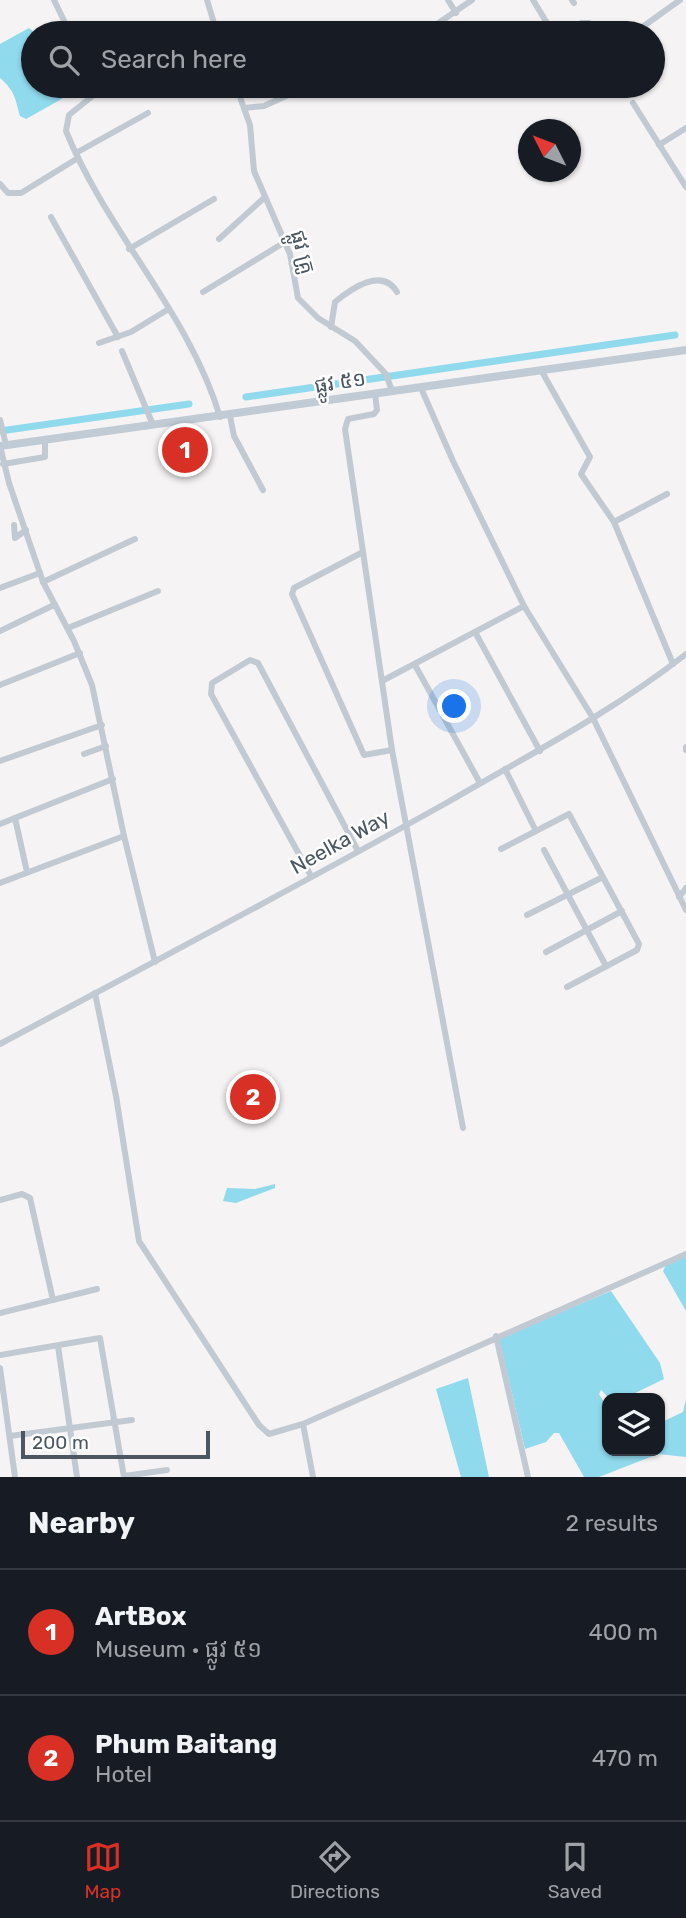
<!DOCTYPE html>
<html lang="en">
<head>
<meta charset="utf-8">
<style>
	:root { --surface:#171b24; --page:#242831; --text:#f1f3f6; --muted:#9ea1a6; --line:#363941; --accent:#d93025 }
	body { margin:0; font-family:Rubik,"Noto Sans Khmer",sans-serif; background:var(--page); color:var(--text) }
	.controls { position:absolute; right:21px; bottom:21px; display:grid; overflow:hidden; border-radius:14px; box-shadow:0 2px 5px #0004 }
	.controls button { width:63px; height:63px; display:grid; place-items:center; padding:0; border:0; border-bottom:2px solid var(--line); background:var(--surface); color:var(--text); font:35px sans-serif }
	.compass { position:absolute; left:518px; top:119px; width:63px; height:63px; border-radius:50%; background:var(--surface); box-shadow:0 2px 5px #0004; rotate:312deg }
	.scale { position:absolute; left:21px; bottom:18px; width:189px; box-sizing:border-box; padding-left:7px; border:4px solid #4a5661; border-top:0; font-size:19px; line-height:24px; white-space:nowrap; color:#4a5661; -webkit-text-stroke:5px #fff; paint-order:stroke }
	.you { position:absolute; left:455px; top:707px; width:24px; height:24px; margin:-18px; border:5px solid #fff; border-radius:50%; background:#1a73e8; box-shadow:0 0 0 10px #1a73e833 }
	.badge { display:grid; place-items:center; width:46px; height:46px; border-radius:50%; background:var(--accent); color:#fff; font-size:23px; font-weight:700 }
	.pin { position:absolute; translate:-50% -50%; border:4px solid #fff; box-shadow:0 2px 7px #0006 }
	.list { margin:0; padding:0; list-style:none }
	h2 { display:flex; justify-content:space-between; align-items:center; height:91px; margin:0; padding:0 28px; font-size:30px }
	h2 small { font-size:23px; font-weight:400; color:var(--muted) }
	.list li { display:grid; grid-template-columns:46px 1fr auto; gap:21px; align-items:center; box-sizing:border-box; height:126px; padding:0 28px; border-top:2px solid var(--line) }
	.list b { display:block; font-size:26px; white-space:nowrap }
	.list p { margin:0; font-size:23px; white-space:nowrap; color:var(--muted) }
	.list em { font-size:23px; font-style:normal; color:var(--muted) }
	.icon { flex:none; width:38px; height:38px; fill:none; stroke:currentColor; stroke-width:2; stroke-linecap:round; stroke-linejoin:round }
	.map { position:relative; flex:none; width:686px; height:1477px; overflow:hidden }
	.search { position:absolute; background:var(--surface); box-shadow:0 2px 5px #0004; left:21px; right:21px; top:21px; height:77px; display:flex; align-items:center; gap:18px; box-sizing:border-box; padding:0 24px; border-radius:38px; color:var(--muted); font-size:26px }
	.sheet { height:343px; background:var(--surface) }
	nav { display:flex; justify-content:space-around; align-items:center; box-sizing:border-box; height:98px; border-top:2px solid var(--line); background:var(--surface); font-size:19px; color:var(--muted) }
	nav a { display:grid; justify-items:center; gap:4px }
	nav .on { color:var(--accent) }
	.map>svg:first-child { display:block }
</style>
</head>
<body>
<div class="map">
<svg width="686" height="1477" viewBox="0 0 686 1477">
	<rect width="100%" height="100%" fill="#f5f3f3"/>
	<!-- water -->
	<g fill="#90daee">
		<path d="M29 28 35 33 33 86H52L51 89 56 92 58 86H76L74 92 26 119 20 116C15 98 15 91 0 78V44Z"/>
		<path d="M275 1184V1188L236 1203 223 1201 227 1188 255 1189Z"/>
		<path d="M686 1256V1311L663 1271 666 1265Z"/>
		<path d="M611 1291 660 1363 664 1379 625 1398H609L601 1390 599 1394 607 1407V1451H660V1423L683 1412 686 1399V1457L658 1454 599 1477H584L559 1433H554L546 1442 525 1449 499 1338Z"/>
		<path d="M468 1378 489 1477H461L436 1389Z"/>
	</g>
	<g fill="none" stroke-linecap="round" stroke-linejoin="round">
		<!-- canal -->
		<g stroke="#90daee" stroke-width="7">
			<path d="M246 397 675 335"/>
			<path d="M0 431 189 404"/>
		</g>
		<!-- minor -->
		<g stroke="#c1cad2" stroke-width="6">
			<path d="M54 0 70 33"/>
			<path d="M207 0 217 33"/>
			<path d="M448 0 456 13"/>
			<path d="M533 0 553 33"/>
			<path d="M572 0 574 3"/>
			<path d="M424 33 472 0"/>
			<path d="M563 33 581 23H589L596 33"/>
			<path d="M634 33 680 0"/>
			<path d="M96 86 95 94 69 115 66 131C107 232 189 313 220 417"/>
			<path d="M236 86 250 125 254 171 290 254 298 298 318 318 355 341 386 374 392 391"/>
			<path d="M633 103 686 187"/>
			<path d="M244 108 264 106 308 86"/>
			<path d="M659 145 686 128"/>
			<path d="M76 153 148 113"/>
			<path d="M0 184 8 193H21L78 158"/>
			<path d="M51 217 118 337"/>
			<path d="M219 239 265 197"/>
			<path d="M129 249 214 199"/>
			<path d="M203 292 285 242"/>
			<path d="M331 327 335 302C352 288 382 267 397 292"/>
			<path d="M99 343 131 332 167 310"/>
			<path d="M122 351 153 425"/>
			<path d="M541 370 590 457 581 474 614 522 673 664"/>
			<path d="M421 388 453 461 524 606 593 718 686 910"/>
			<path d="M375 394 377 410 374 414 348 419 345 429 392 750 463 1128"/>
			<path d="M230 416 234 436 263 490"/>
			<path d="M0 420 6 445"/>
			<path d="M0 446 9 483 43 582 74 641 92 685 124 836 155 962"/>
			<path d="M3 464 45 457V440"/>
			<path d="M614 522 667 494"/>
			<path d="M14 525 15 538 26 530"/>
			<path d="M363 552 294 588 292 594 364 755 392 750"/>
			<path d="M43 582 135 539"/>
			<path d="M0 588 40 573"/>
			<path d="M68 628 158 591"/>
			<path d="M0 631 54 605"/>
			<path d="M475 632 540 751"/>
			<path d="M415 665 480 783"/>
			<path d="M382 681 524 606"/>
			<path d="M0 685 80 653"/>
			<path d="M686 747V750"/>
			<path d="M84 754 106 746"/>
			<path d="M0 761 102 725"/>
			<path d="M505 769 535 829"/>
			<path d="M15 818 27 872"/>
			<path d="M0 824 113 779"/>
			<path d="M501 849 569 814 639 944 637 950 567 987"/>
			<path d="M544 850 606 966"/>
			<path d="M311 876 211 694 212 683 250 660 258 663 358 851"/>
			<path d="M0 883 124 836"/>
			<path d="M679 897 686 888"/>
			<path d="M527 915 603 877"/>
			<path d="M546 952 622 911"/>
			<path d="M95 993 116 1096 139 1241 259 1425 269 1434 303 1424 686 1254"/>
			<path d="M0 1044C150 964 300 885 448 802 529 755 612 712 686 654"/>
			<path d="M0 1200 22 1194 30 1198 53 1300"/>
			<path d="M0 1313 97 1289"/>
			<path d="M496 1336 528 1477"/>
			<path d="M58 1346 77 1477"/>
			<path d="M0 1355 100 1338 124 1477"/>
			<path d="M0 1368 15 1477"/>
			<path d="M303 1424 313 1477"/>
			<path d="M10 1436 132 1420"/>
			<path d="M124 1476 167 1470"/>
		</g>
		<!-- secondary -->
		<path stroke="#c1cbd6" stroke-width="8" d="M0 446 686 350"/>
	</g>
	<g text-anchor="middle" stroke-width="5" stroke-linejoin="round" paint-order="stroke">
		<!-- street labels -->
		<g font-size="21" fill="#4a5661" stroke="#fff">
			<text transform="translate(303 252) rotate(75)" y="7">ផ្លូវ គ្រូ</text>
			<text transform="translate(340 382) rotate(-9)" y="7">ផ្លូវ ៥១</text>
			<text transform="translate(340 842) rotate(-29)" y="7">Neelka Way</text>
		</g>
	</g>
</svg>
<div class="controls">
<button><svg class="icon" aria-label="layers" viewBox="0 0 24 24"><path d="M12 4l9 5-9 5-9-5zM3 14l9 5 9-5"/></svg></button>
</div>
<svg class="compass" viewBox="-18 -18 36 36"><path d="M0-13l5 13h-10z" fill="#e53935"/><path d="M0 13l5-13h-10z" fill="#9ea1a6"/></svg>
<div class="scale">200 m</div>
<div class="you"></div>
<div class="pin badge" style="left:185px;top:450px">1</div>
<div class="pin badge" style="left:253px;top:1097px">2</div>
<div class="search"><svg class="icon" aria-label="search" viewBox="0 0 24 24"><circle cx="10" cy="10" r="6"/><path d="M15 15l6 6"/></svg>Search here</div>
</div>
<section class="sheet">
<h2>Nearby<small>2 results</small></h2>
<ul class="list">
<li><span class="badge">1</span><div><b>ArtBox</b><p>Museum · ផ្លូវ ៥១</p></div><em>400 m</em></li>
<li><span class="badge">2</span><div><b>Phum Baitang</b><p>Hotel</p></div><em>470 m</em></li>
</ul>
</section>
<nav>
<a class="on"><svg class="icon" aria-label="map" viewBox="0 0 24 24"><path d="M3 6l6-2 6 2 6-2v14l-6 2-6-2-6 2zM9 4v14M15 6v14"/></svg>Map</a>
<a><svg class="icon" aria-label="directions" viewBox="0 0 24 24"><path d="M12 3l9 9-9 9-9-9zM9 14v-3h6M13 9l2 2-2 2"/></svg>Directions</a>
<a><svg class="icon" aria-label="saved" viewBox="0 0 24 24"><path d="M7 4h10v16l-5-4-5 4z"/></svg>Saved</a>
</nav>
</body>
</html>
